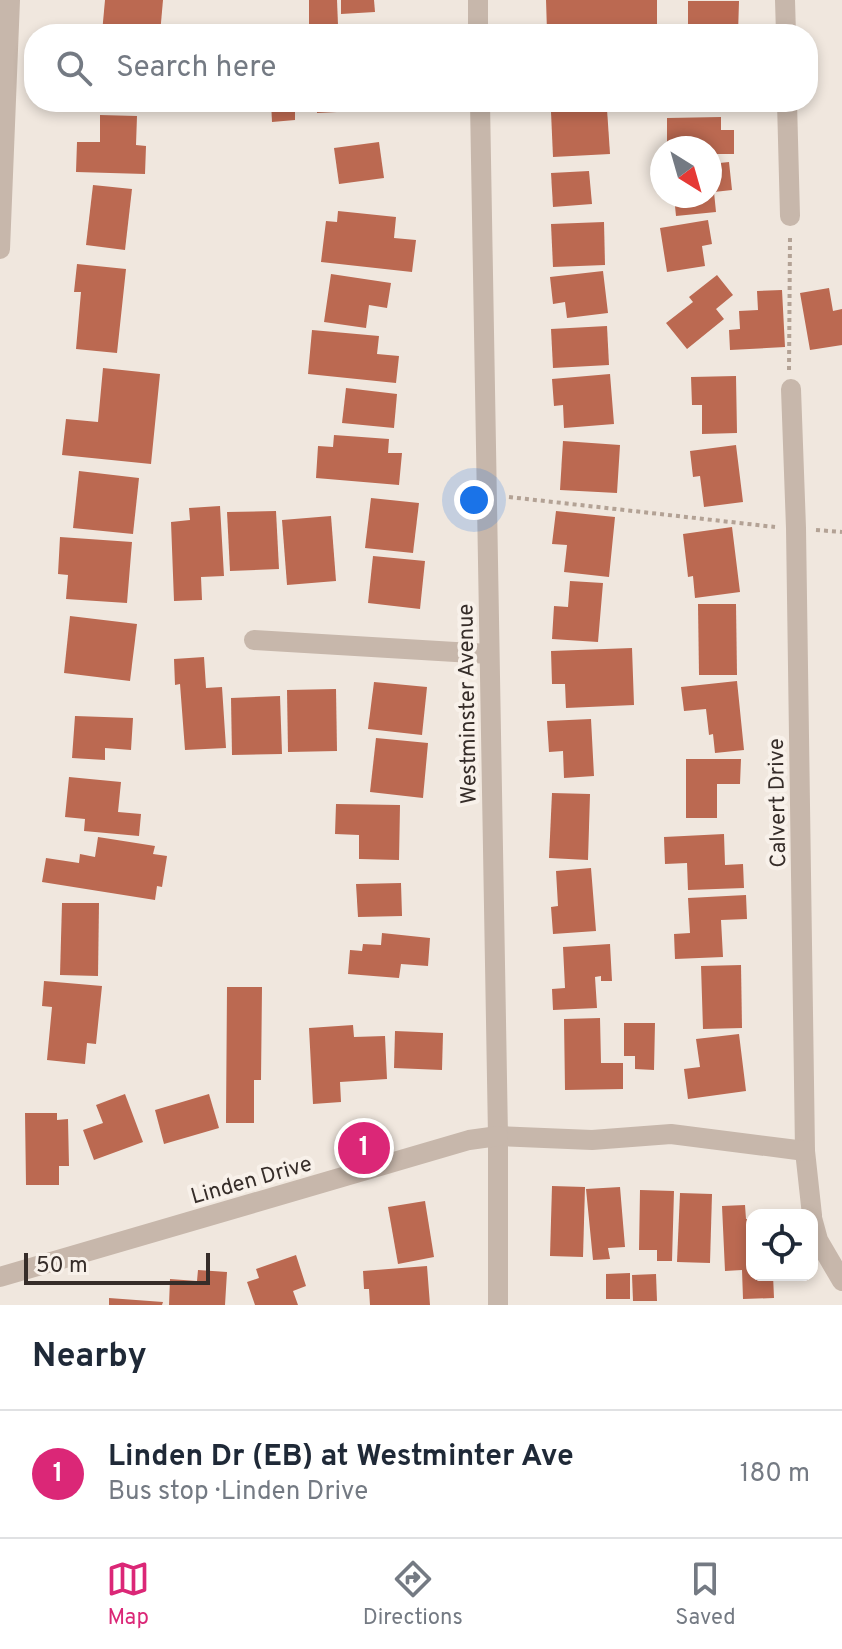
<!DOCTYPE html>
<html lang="en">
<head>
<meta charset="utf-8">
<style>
	:root { --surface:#fff; --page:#f2f2f3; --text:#1f2937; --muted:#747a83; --line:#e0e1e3; --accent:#db2777 }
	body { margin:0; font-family:Overpass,sans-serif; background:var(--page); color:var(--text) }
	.controls { position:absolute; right:24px; bottom:24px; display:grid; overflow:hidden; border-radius:16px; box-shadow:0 4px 12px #0003 }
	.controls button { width:72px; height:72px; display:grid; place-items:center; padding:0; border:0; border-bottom:2px solid var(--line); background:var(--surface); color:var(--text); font:40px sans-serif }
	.compass { position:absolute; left:650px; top:136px; width:72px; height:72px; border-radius:50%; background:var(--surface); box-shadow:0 4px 12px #0003; rotate:143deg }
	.scale { position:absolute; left:24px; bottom:20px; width:186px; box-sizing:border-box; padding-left:8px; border:4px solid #362d29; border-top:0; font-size:22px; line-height:28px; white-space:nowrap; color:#362d29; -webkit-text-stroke:6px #f8f1ea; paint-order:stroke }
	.you { position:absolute; left:474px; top:500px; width:28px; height:28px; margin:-20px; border:6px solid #fff; border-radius:50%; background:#1a73e8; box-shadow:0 0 0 12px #1a73e833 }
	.badge { display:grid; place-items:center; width:52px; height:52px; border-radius:50%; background:var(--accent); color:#fff; font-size:26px; font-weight:700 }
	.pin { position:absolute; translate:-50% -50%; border:4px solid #fff; box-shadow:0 2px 8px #0006 }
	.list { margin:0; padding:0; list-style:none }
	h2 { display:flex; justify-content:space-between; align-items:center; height:104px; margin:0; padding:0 32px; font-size:34px }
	h2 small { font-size:26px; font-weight:400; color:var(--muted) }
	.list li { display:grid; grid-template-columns:52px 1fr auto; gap:24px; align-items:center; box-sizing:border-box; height:128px; padding:0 32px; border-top:2px solid var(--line) }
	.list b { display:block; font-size:30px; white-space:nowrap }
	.list p { margin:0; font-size:26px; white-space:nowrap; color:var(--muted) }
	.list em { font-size:26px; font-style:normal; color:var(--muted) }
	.icon { flex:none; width:44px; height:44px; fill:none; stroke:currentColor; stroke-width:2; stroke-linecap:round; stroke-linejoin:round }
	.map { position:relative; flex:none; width:842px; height:1305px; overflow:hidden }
	.search { position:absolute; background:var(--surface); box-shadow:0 4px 12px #0003; left:24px; right:24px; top:24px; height:88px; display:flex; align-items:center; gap:20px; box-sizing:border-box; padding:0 28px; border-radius:32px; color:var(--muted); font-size:30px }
	.sheet { height:232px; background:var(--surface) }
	nav { display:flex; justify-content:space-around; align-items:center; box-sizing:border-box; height:112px; border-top:2px solid var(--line); background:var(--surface); font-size:22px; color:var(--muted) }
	nav a { display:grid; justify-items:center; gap:4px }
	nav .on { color:var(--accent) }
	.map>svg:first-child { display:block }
</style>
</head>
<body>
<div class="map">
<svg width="842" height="1305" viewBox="0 0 842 1305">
	<rect width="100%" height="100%" fill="#f0e7de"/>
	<!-- building -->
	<g fill="#bb6951">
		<path d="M105 0H163L160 34 102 33Z"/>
		<path d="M309 0H337L338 25 309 26Z"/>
		<path d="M341 0H374L375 12 341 14Z"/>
		<path d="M546 0H657V29L547 32Z"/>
		<path d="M688 1H739L738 34H688Z"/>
		<path d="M85 102H166V109L85 104Z"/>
		<path d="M271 102H295V120L272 122Z"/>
		<path d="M317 102H377V110L317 113Z"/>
		<rect x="676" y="102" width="32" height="4"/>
		<path d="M607 109 610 154 553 157 551 112Z"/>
		<path d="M100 115 137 116 136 145 146 146 145 174 76 172 77 142H100Z"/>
		<path d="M721 117V130H734V154H710V148H667V118Z"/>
		<path d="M379 142 384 178 339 184 334 148Z"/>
		<path d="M729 162 732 190 714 192 716 212 676 216 674 196H710V164Z"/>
		<path d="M589 171 592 204 553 207 551 173Z"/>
		<path d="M93 185 132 189 125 250 86 245Z"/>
		<path d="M338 211 396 217 394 238 416 240 412 272 321 262 326 221 337 222Z"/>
		<path d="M708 220 712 244 702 246 705 266 667 272 660 228Z"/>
		<path d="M604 222 605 265 553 267 551 224Z"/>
		<path d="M77 264 126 269 117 353 76 349 81 292H74Z"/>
		<path d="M603 271 608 313 567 318 565 302 553 304 550 277Z"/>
		<path d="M331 274 391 283 387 308 369 305 366 328 324 322Z"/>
		<path d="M717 275 733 295 716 309 724 319 687 349 666 323 693 302 689 297Z"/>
		<path d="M829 288 833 311 842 309V345L810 350 800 293Z"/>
		<path d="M782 290 785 347 730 350 729 330 740 329 739 311 758 310 757 291Z"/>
		<path d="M607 326 609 365 553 368 551 329Z"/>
		<path d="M312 330 379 336 377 354 399 356 396 383 308 374Z"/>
		<path d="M103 368 160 374 151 464 62 455 66 419 98 422Z"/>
		<path d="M610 374 614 424 564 428 563 405 554 406 552 379Z"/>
		<path d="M736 376 737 433 702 434V405H692L691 377Z"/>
		<path d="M346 388 397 394 394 428 342 423Z"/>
		<path d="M334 435 389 439 388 453H402L399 485 316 478 318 446 333 447Z"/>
		<path d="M563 441 620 445 617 493 560 490Z"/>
		<path d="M736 445 743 502 704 507 700 476 693 477 690 451Z"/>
		<path d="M79 471 139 478 133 534 73 528Z"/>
		<path d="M371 498 419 503 413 553 365 548Z"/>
		<path d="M220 506 224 576 201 577 202 600 174 601 171 522 190 520 189 508Z"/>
		<path d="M276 511 279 569 230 571 227 512Z"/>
		<path d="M556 511 615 517 609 577 564 572 567 545 552 544Z"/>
		<path d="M331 516 336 581 287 585 282 520Z"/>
		<path d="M732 527 740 592 695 598 693 576 688 577 683 534Z"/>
		<path d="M60 537 132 542 127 603 66 599 68 575 58 574Z"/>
		<path d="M373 556 425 561 420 609 368 603Z"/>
		<path d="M570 581 603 583 598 642 552 639 554 606 568 607Z"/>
		<path d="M698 604H736L737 675H699Z"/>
		<path d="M70 616 137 624 130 681 64 673Z"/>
		<path d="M632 648 634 705 566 708 565 684H552L551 651Z"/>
		<path d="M204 657 206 688 222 687 226 748 185 750 180 684 175 685 174 659Z"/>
		<path d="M737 681 744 750 715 753 713 734 709 735 706 709 684 711 681 687Z"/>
		<path d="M374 682 427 687 422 735 368 729Z"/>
		<path d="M336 689 337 751 288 752 287 690Z"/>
		<path d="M280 696 282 754 232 755 231 698Z"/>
		<path d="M75 716 133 718 131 750 105 748V760L72 758Z"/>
		<path d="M591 719 594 776 564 778 563 751 549 752 547 721Z"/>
		<path d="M376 738 428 743 423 798 370 792Z"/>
		<path d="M686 759H741L740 784H717V818H686Z"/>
		<path d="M69 777 121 782 118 812 141 814 139 836 84 831 85 819 65 817Z"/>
		<path d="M552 793 590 794 588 860 549 858Z"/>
		<path d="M336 804 400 805 399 860 359 859V835L335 834Z"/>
		<path d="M724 834 725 865 743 864 744 888 688 890 687 863 665 864 664 837Z"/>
		<path d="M98 837 155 846 153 854 167 856 162 887 157 886 155 900 42 882 46 858 79 863 80 854 95 857Z"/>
		<path d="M591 868 596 931 553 934 551 907 558 906 556 871Z"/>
		<path d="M401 883 402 916 358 917 356 884Z"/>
		<path d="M746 895 747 919 721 920 723 957 675 959 674 934 690 933 688 898Z"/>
		<path d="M62 903H99L98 976 60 975Z"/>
		<path d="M382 933 430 938 428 966 401 964 399 978 348 974 350 950 362 951 363 944 381 945Z"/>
		<path d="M610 944 612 981H601V976L595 977 597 1008 553 1010 552 989 565 988 563 947Z"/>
		<path d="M741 965 742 1028 703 1029 701 966Z"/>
		<path d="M44 981 102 986 96 1044 87 1043 85 1064 47 1060 52 1007 42 1006Z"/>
		<path d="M227 987H262L261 1080H254V1123H226Z"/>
		<path d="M600 1018 601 1063H623V1089L565 1090 564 1019Z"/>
		<path d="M624 1023H655L654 1070 635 1069V1056H624Z"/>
		<path d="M353 1025 354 1037 385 1036 387 1079 340 1082 341 1102 313 1104 309 1028Z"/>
		<path d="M395 1031 443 1033 442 1070 394 1068Z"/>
		<path d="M739 1034 746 1091 688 1099 684 1069 700 1067 696 1039Z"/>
		<path d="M125 1094 143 1142 94 1160 83 1130 103 1123 96 1105Z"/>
		<path d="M209 1094 219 1128 164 1144 155 1110Z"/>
		<path d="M25 1113H57V1120L68 1119 69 1166H59V1185H26Z"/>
		<path d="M552 1186 585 1187 583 1257 550 1256Z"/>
		<path d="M620 1187 625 1247 608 1248 610 1259 593 1260 586 1189Z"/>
		<path d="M640 1190 674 1191 672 1261H657V1250H639Z"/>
		<path d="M680 1193 712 1194 710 1263 677 1262Z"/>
		<path d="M425 1201 434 1257 398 1264 388 1207Z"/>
		<path d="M745 1205 746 1219H752V1275H773L774 1298 743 1299 742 1270 725 1271 722 1206Z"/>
		<path d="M296 1255 306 1286 293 1291 298 1305H255L247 1282 259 1278 256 1269Z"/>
		<path d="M427 1266 430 1305H370L369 1289H364L363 1271Z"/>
		<path d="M198 1270 227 1272 225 1305H169L170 1279 197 1281Z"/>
		<path d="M630 1273V1299H606V1274Z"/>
		<path d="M656 1274 657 1301H633L632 1275Z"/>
		<path d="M109 1298 163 1302 162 1305H109Z"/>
	</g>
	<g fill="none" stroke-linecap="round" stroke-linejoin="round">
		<!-- path -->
		<g stroke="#b3a295" stroke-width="4" stroke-dasharray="4 4" stroke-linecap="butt">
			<path d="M789 370 790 238"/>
			<path d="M509 497 775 527"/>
			<path d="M816 530 842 532"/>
		</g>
		<!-- minor -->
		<g stroke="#c7b7ab" stroke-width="20">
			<path d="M785 0 786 34"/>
			<path d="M787 102 790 216"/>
			<path d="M0 249 10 0"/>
			<path d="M791 389 796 528 805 1151 812 1215"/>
			<path d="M254 640 489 654"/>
			<path d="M498 1136 592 1140 671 1134 805 1151"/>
			<path d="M812 1218 818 1240 842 1281"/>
		</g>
		<!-- tertiary -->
		<g stroke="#c7b7ab" stroke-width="20">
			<path d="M478 0V34"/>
			<path d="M480 102 498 1136V1305"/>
			<path d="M0 1277 469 1140 498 1136"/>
		</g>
	</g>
	<g text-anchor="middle" stroke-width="8" stroke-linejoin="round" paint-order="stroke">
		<!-- street labels -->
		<g font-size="22" fill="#362d29" stroke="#f8f1ea">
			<text transform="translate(466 704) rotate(-91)" y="8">Westminster Avenue</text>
			<text transform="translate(776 803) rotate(-91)" y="8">Calvert Drive</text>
			<text transform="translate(251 1179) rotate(-16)" y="8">Linden Drive</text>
		</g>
	</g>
</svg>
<div class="controls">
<button><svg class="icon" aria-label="locate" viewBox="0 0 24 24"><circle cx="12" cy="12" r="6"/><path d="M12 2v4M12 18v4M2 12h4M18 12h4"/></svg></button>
</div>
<svg class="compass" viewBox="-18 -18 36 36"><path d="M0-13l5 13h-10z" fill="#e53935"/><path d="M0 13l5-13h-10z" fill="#747a83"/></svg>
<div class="scale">50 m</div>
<div class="you"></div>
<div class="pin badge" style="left:364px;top:1148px">1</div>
<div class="search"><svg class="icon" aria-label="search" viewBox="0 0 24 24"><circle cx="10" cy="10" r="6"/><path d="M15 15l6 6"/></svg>Search here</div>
</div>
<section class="sheet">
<h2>Nearby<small></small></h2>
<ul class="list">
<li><span class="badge">1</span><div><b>Linden Dr (EB) at Westminter Ave</b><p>Bus stop · Linden Drive</p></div><em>180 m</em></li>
</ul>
</section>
<nav>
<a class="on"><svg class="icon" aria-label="map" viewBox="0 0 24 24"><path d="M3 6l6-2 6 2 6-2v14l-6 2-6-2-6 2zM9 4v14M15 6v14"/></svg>Map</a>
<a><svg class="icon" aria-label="directions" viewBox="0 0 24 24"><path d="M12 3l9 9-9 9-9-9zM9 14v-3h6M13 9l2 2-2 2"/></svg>Directions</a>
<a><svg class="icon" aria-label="saved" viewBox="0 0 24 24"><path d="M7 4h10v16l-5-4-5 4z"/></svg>Saved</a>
</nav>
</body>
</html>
